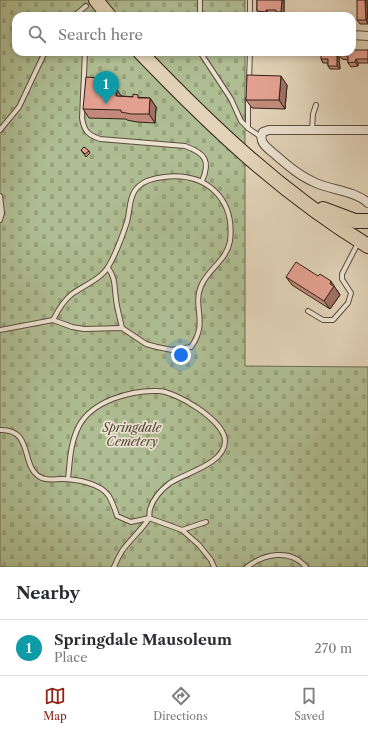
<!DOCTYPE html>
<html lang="en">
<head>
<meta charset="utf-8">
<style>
	:root { --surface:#fff; --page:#f2f2f3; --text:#2b2b33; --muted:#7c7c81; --line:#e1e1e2; --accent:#8f2418 }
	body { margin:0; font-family:"Libre Caslon Text",serif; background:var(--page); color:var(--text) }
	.you { position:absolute; left:181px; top:355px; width:14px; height:14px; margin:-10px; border:3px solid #fff; border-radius:50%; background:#1a73e8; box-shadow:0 0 0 6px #1a73e833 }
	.badge { display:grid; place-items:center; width:26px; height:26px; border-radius:50%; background:var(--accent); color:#fff; font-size:13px; font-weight:700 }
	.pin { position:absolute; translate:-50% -33px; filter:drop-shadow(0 1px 2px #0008) }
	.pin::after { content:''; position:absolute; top:21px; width:14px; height:12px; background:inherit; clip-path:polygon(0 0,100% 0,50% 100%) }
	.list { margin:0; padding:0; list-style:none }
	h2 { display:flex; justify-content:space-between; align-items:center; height:52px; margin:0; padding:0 16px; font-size:17px }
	h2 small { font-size:13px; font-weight:400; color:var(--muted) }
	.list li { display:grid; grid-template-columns:26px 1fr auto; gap:12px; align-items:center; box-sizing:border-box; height:56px; padding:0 16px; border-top:1px solid var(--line) }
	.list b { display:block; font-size:15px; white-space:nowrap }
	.list p { margin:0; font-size:13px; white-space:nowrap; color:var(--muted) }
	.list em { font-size:13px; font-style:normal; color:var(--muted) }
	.icon { flex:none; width:22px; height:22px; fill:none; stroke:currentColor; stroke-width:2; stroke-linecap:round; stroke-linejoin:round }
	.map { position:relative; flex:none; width:368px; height:567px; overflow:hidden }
	.search { position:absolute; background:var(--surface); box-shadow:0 2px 6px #0003; left:12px; right:12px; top:12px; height:44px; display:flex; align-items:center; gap:10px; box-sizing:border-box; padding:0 14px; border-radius:12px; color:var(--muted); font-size:15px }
	.sheet { height:108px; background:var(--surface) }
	nav { display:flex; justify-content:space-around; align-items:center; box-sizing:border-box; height:56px; border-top:1px solid var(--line); background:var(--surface); font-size:11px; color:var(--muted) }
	nav a { display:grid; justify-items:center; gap:2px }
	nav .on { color:var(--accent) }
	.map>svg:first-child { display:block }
</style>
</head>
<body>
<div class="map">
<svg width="368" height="567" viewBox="0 0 368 567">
	<defs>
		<pattern id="cemetery-stones" width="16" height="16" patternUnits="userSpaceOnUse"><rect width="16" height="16" fill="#afbd92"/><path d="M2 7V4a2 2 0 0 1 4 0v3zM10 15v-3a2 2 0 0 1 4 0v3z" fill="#97a27d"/></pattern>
	</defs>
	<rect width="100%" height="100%" fill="#e2d3b8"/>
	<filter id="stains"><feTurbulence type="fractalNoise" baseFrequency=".005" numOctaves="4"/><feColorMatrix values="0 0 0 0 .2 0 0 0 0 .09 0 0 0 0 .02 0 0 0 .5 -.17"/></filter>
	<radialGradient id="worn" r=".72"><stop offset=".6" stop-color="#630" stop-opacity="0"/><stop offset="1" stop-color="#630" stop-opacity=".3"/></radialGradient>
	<!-- cemetery -->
	<path fill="url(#cemetery-stones)" stroke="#706e54" d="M0 0H245V16H16V52H245V366L368 367V567H0Z"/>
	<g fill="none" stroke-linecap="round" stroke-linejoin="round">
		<defs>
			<g id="lane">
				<path d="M74 16 86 6"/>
				<path d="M200 16V0"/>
				<path d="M250 16V0"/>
				<path d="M85 52 82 118C84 131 88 135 100 139L185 146C205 153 211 161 202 181"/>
				<path d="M200 52 231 99 241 121 248 128 261 137"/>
				<path d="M249 80 250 52"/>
				<path d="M248 128V99"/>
				<path d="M0 130 19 107 45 52"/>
				<path d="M312 130 313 114 316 105"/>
				<path d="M0 196 2 213 0 220"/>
				<path d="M108 268C116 278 114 287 116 299 117 309 120 318 122 328"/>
				<path d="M308 311 323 320H333L348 303 351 293 342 279V274L358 243"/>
				<path d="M0 330 53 320 72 327 84 329 122 328 146 344 157 347 172 350 191 347C209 322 192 308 201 286 208 269 227 260 230 241 235 198 206 172 164 177 156 178 145 180 139 186 129 194 130 211 127 222 122 237 116 254 108 267 101 279 83 286 72 294 63 301 58 310 53 320"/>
				<path d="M0 430C34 429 20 466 40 477 46 481 55 479 61 479 76 479 100 483 109 496 112 502 115 509 117 516L131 522 149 518 182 530 199 545 211 560 214 567"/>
				<path d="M68 479C70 461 70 443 79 426 92 401 131 390 158 391 176 391 225 421 225 441 225 464 185 473 170 483 162 489 153 499 150 509 149 512 150 515 149 518 147 524 127 543 122 551 119 556 116 562 114 567"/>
				<path d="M182 530 206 522"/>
				<path d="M247 567C264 554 290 548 306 567"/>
			</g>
			<g id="street">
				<path d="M352 35 368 36"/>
				<path d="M368 130H269L263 132C258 141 266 147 272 152 286 164 299 176 316 183 332 190 355 191 368 203"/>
			</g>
			<g id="highway">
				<path d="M96 0 109 16"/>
				<path d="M140 52C211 126 280 192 368 246"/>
				<path d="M323 209 355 221H368"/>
			</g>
		</defs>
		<!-- lane casing -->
		<use href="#lane" stroke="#5c4d3e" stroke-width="6"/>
		<!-- street casing -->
		<use href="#street" stroke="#5c4d3e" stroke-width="10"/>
		<!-- highway casing -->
		<use href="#highway" stroke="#302016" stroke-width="16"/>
		<!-- lane -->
		<use href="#lane" stroke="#ece2d1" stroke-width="4"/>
		<!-- street -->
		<use href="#street" stroke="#ece2d1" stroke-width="8"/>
		<!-- highway -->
		<use href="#highway" stroke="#e2d3b8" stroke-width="14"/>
	</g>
	<!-- wall -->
	<g fill="#c38a7c" stroke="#302016">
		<path d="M257 0H284V16H279L277 14 269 13 268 16 260 15 257 11Z"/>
		<path d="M367 0 368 24H360L357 20Z"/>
		<path d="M368 50V63H358V66L351 67 348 63V60L342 59 339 55Z"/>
		<path d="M328 53 339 57 340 69H330L328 66V63H323L321 59Z"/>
		<path d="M287 85 285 109 252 108 246 100Z"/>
		<path d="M105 86V87L122 96 150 98 156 107 155 123 137 122 127 120 126 119 89 118 83 109Z"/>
		<path d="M81 150 89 151 90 153 86 157Z"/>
		<path d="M286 277 337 290 340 295 330 309 292 285Z"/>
	</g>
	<!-- shaded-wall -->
	<g fill="#9f7065" stroke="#302016">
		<path d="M282 0H284V16L281 12Z"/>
		<path d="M365 0H367L368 24 366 20Z"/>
		<path d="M266 10 269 13 268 16 266 12Z"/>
		<path d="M337 53 339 57 340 69 337 66Z"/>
		<path d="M356 59 358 63V66L355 62Z"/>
		<path d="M281 76 287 85 285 109 279 100Z"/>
		<path d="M99 78 105 86 104 95 98 87Z"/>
		<path d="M116 88 122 97 116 96Z"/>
		<path d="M150 98 156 107 155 123 149 114Z"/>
		<path d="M331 281 340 295 330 309 324 301 330 284Z"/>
	</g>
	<!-- building -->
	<g fill="#e3a090" stroke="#302016">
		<path d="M257 0H282L281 12H276V10H266V12L257 11Z"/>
		<path d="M357 0H365L366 20H357Z"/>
		<path d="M352 50H368V59H356L355 62 348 63V56L339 55V52H352Z"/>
		<path d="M321 52H327V53H337V66H328V59H321Z"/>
		<path d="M247 75 281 76 279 100H246Z"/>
		<path d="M86 77 99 78 98 87 116 88V96L133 97V94L138 95V98H150L149 114H131L121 112V110L83 109Z"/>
		<path d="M84 147 89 151 85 154 81 150Z"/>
		<path d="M296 262 318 276 320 274 331 281 330 284 334 286 324 301 286 277Z"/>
	</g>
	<g text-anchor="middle" stroke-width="3.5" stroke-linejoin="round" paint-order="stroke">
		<!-- park labels -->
		<g font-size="12" font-style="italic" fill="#504735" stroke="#ece2d1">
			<text x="132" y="432">Springdale<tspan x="132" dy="14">Cemetery</tspan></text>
		</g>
	</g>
	<rect width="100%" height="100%" filter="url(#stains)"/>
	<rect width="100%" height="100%" fill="url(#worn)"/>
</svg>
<div class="you"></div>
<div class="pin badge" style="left:106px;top:104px;background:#0f9aa8">1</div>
<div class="search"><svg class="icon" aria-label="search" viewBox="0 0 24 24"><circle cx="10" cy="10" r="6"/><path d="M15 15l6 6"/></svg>Search here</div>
</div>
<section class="sheet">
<h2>Nearby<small></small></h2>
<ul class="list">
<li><span class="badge" style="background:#0f9aa8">1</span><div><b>Springdale Mausoleum</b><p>Place</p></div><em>270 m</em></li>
</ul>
</section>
<nav>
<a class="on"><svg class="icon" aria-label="map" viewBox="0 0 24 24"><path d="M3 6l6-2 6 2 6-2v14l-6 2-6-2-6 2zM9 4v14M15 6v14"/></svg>Map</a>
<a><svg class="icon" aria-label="directions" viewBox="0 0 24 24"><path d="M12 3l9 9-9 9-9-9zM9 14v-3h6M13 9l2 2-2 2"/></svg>Directions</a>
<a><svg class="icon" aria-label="saved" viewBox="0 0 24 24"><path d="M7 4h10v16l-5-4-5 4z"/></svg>Saved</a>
</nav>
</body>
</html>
